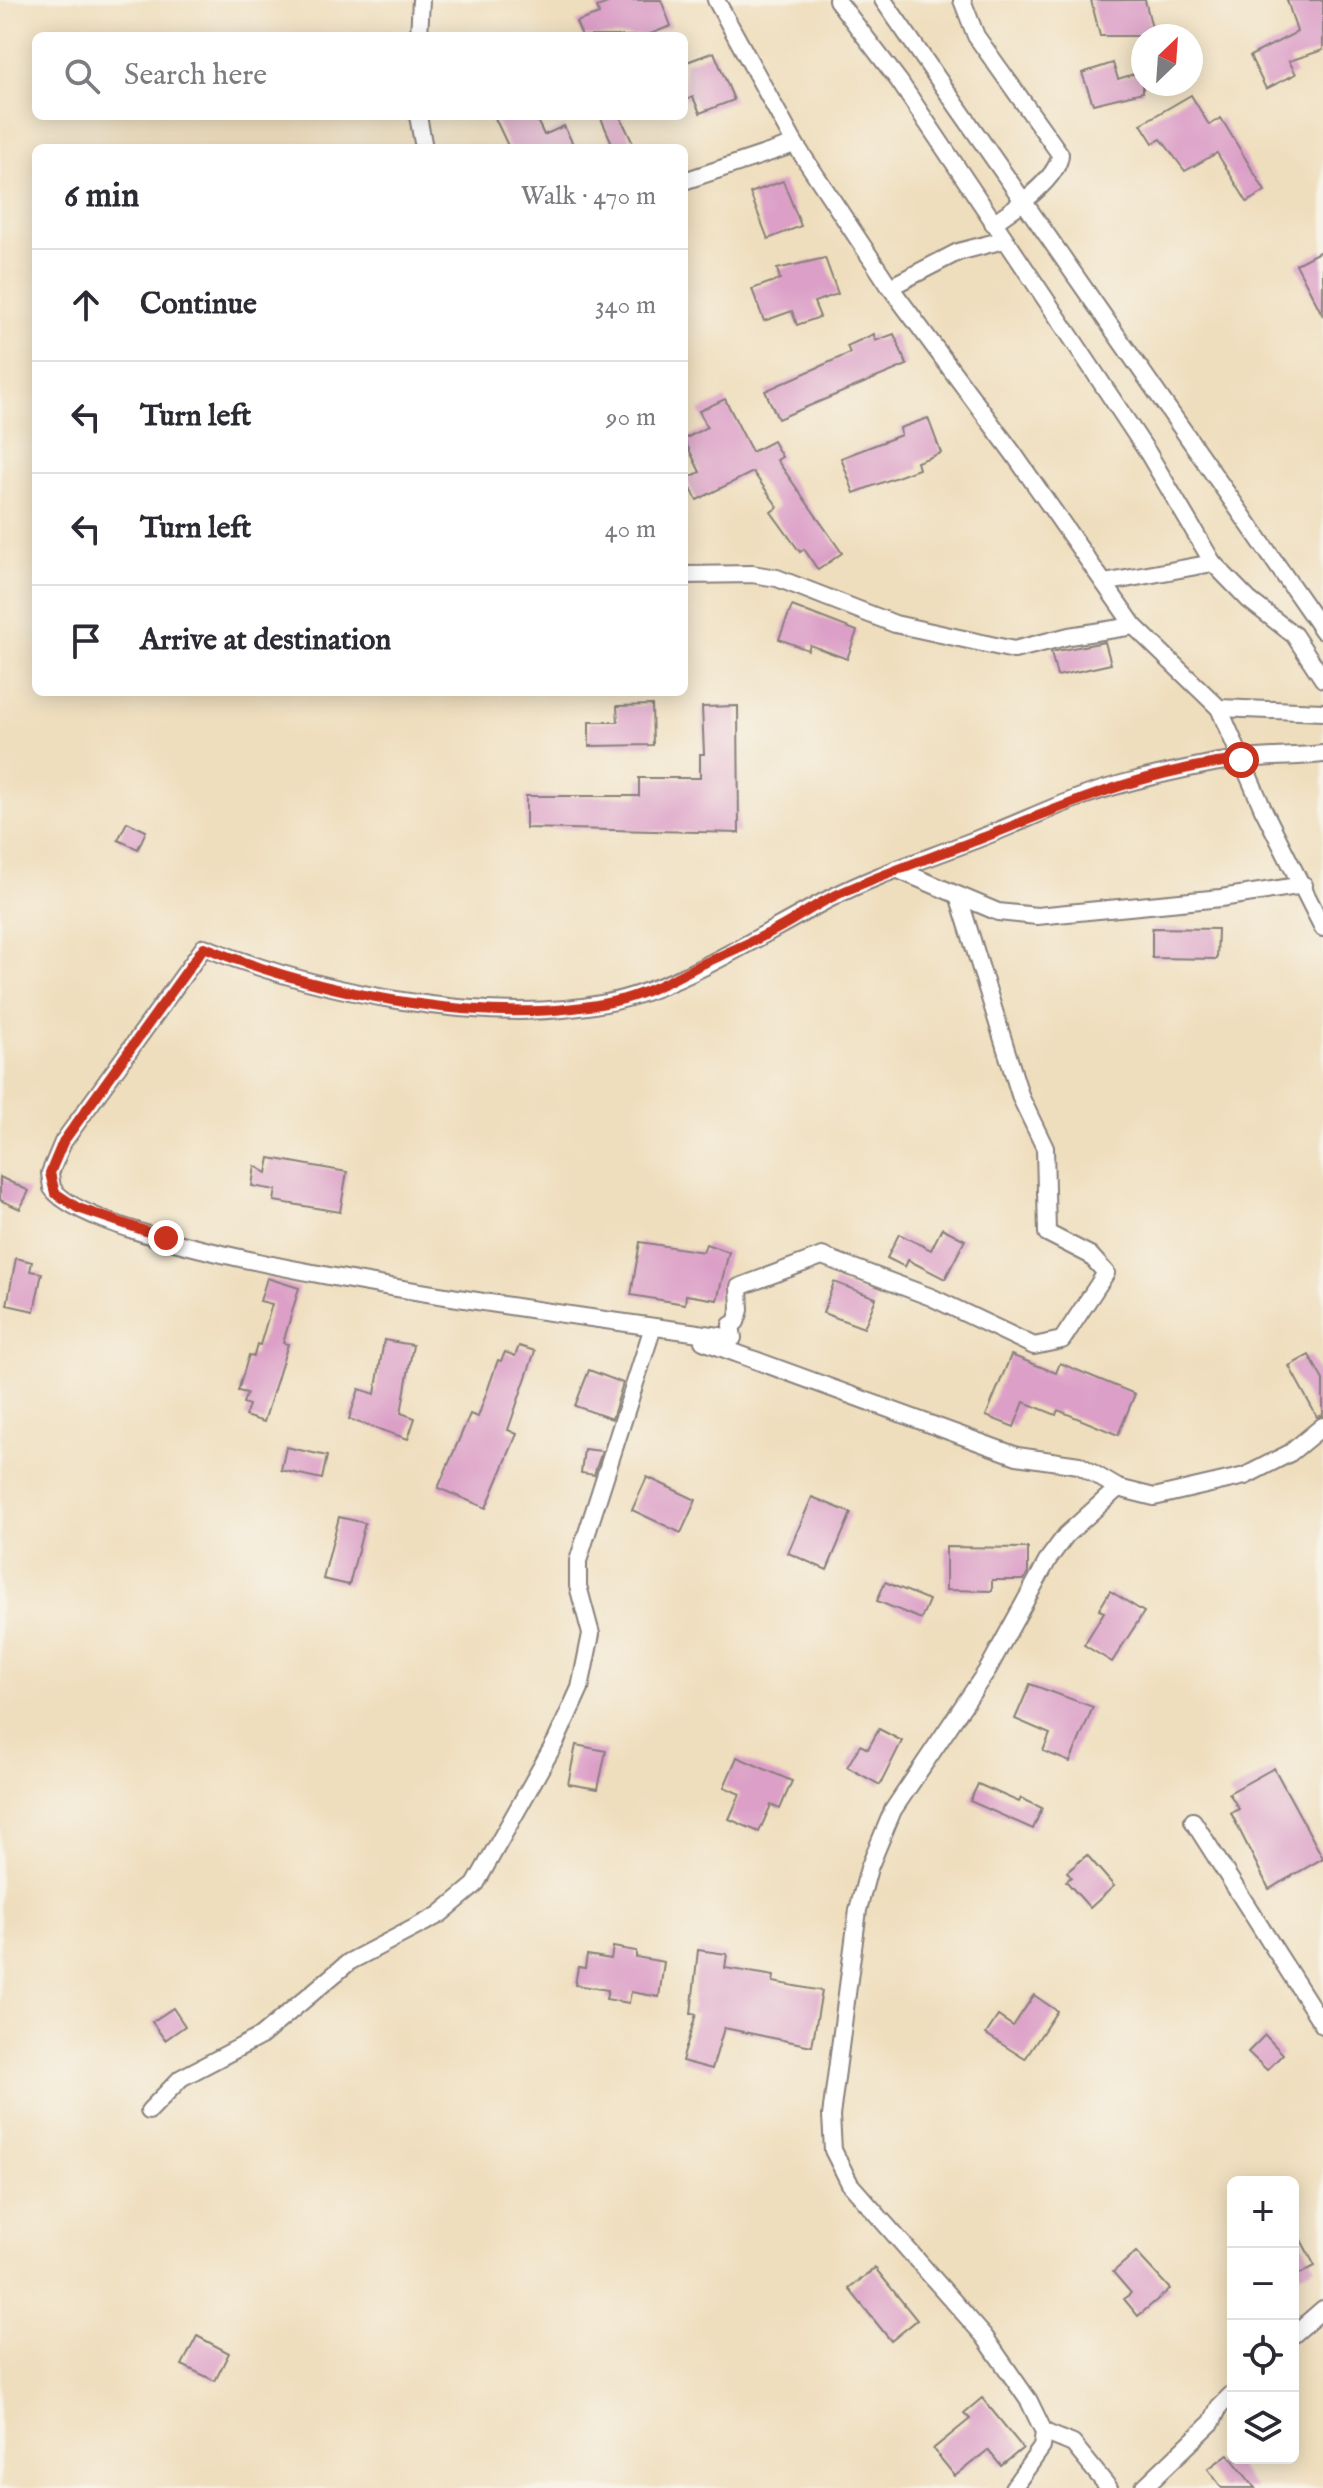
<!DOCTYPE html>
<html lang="en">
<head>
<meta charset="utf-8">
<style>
	:root { --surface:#fff; --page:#f2f2f3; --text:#2b2b33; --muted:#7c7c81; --line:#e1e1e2 }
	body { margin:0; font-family:"IM FELL English",serif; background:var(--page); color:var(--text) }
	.controls { position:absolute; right:24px; bottom:24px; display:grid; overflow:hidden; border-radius:12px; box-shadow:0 4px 20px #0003 }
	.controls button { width:72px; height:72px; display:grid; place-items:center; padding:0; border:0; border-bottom:2px solid var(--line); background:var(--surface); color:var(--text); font:40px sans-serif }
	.compass { position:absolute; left:1131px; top:24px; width:72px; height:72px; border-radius:50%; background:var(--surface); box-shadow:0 4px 20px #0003; rotate:25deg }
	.stop { position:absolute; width:24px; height:24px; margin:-18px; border:6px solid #c8321e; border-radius:50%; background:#fff }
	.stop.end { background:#c8321e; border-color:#fff; box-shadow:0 2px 8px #0008 }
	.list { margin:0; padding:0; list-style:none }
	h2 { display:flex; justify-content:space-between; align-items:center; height:104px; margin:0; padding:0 32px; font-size:34px }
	h2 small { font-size:26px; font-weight:400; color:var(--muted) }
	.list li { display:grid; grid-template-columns:52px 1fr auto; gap:24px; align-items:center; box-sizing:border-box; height:112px; padding:0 32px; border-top:2px solid var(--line) }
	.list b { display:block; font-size:30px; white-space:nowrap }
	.list em { font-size:26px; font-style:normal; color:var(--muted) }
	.icon { flex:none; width:44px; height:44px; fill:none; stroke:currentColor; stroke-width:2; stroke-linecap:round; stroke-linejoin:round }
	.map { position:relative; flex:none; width:1323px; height:2488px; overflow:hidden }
	.search { position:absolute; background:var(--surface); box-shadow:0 4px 20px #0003; left:32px; top:32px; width:656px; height:88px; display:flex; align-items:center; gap:20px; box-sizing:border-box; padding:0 28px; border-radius:12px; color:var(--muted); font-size:30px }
	.panel { position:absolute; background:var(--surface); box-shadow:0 4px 20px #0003; left:32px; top:144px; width:656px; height:552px; border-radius:12px }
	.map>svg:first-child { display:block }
</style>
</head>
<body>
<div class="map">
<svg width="1323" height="2488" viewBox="0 0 1323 2488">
	<rect width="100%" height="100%" fill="#f7f3e8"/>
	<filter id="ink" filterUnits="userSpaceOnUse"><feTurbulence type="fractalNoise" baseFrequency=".0125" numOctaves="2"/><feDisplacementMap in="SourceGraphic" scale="16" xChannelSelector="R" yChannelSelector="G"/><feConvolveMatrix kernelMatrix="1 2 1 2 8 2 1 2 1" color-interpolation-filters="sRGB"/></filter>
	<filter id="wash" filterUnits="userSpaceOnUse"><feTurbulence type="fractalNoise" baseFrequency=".006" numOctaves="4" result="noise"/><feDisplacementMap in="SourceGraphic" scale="32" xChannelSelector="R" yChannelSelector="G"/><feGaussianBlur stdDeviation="1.8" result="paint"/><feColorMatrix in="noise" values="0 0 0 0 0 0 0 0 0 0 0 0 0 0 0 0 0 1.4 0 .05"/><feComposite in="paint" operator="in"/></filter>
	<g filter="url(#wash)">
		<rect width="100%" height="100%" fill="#efdebd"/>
		<g id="blocks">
			<!-- building -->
			<g fill="#dc9fc7">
				<path d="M615 0H661L671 26 645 36H582L576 22 599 14 597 7Z"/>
				<path d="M1091 0H1145L1154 36H1100Z"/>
				<path d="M1287 0H1323V50L1289 61 1296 74 1266 89 1250 56 1297 32Z"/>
				<path d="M714 52 734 100 700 113 693 97 684 101V63Z"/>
				<path d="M1113 63 1118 79 1143 71V92L1093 104 1082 73Z"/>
				<path d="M1191 95 1209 125 1221 118 1265 191 1247 202 1217 153 1185 171 1161 139 1153 143 1141 124Z"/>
				<path d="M494 116H535L544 135 564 126 575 148H509Z"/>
				<path d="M600 116H620L635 148H614Z"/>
				<path d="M783 181 801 226 768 239 750 193Z"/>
				<path d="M1323 250V316L1296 264Z"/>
				<path d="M825 258 838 294 814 302 820 317 797 325 792 311 764 321 752 289 780 279 777 269Z"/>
				<path d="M874 334 875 341 894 334 907 365 778 419 765 391 850 353 847 346Z"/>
				<path d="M725 399 752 452 773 441 782 457 777 460 842 553 818 570 804 549 800 552 771 512 778 507 753 472 697 500 686 479 700 472 684 439 707 427 699 411Z"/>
				<path d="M928 418 941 453 917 462 919 469 854 493 841 458 901 435 900 428Z"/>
				<path d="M792 606 857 631 847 659 810 645 808 650 779 639Z"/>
				<path d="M1105 642 1111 664 1057 676 1051 652Z"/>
				<path d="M652 705 653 745 589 746V722H618L617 706Z"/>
				<path d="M738 706 739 833 526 828V796H639V778H700V754H704L702 707Z"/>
				<path d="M127 822 146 831 138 849 118 840Z"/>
				<path d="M1152 928 1218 929 1217 959 1152 958Z"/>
				<path d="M270 1158 347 1172 340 1212 274 1201 276 1190 252 1186 255 1166 267 1173Z"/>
				<path d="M0 1177 29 1191 20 1209 0 1200Z"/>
				<path d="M942 1228 965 1240 945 1279 908 1260 905 1267 887 1258 899 1234 931 1250Z"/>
				<path d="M640 1242 703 1252 706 1244 729 1252 717 1300 686 1295 685 1304 631 1295Z"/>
				<path d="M16 1258 32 1262 30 1271 42 1273 34 1311 7 1305Z"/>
				<path d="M267 1278 299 1288 283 1343 288 1344 264 1422 245 1416 249 1405 243 1403 247 1393 238 1391 249 1355 254 1356 257 1344 260 1345 272 1304 260 1301Z"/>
				<path d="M834 1282 876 1298 864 1328 823 1313Z"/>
				<path d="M384 1340 413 1345 401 1413 415 1418 408 1439 349 1419 359 1389 375 1394Z"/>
				<path d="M519 1346 535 1351 508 1430 517 1434 486 1508 438 1488 470 1414 478 1417 498 1360 501 1361 505 1352 515 1356Z"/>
				<path d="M1011 1355 1056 1373 1060 1363 1135 1394 1118 1435 1058 1410 1056 1415 1024 1402 1014 1427 986 1416Z"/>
				<path d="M1309 1355 1323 1380V1415L1317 1417 1289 1366Z"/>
				<path d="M589 1370 623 1383 612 1419 575 1406Z"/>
				<path d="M286 1447 327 1456 322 1479 281 1470Z"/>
				<path d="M584 1449 602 1451 594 1475 581 1473Z"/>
				<path d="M647 1477 696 1500 681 1533 632 1510Z"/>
				<path d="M812 1497 851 1513 827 1570 788 1553Z"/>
				<path d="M339 1517 365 1523 349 1585 323 1579Z"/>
				<path d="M946 1547 1028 1548V1573L1024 1580H992V1591L946 1590Z"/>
				<path d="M885 1582 929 1600 921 1619 877 1601Z"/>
				<path d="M1110 1591 1144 1612 1112 1662 1084 1645 1104 1612 1099 1610Z"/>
				<path d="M1030 1684 1093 1707 1070 1762 1043 1751 1050 1734 1015 1719Z"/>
				<path d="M879 1729 902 1741 880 1785 847 1767 860 1745 868 1749Z"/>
				<path d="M576 1745 606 1751 598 1789 568 1784Z"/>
				<path d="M737 1757 792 1781 780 1809 771 1805 759 1832 729 1819 740 1794 724 1787Z"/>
				<path d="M1274 1768 1323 1858 1269 1889 1231 1813 1239 1809 1229 1793Z"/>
				<path d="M978 1784 1019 1802 1021 1798 1042 1808 1033 1829 970 1801Z"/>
				<path d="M1087 1855 1114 1886 1090 1908 1066 1881 1071 1877 1067 1872Z"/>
				<path d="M613 1947 636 1951V1957L664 1962 659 1997 631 1992 629 2003 606 1999 608 1990 575 1985 578 1967 585 1968 587 1955 611 1959Z"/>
				<path d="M698 1950 727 1954 725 1968 774 1976 773 1982 822 1991 812 2046 724 2028 712 2069 682 2061 696 2014H691Z"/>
				<path d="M1034 1995 1057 2011 1025 2059 986 2034 998 2016 1013 2026Z"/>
				<path d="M173 2008 185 2026 165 2040 152 2022Z"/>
				<path d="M1265 2035 1283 2054 1267 2070 1248 2052Z"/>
				<path d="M1293 2225 1315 2266 1300 2274 1293 2260Z"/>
				<path d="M1136 2252 1170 2289 1138 2316 1124 2299 1131 2293 1113 2272Z"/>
				<path d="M875 2268 917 2320 891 2341 849 2289Z"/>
				<path d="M197 2336 229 2353 215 2381 182 2365Z"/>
				<path d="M982 2398 1023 2448 1001 2466 988 2450 955 2476 933 2449 970 2419 964 2413Z"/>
				<path d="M1228 2454 1255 2488H1222L1208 2469Z"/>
			</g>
		</g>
	</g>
	<g filter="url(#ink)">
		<use href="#blocks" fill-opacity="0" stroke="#88807c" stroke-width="2"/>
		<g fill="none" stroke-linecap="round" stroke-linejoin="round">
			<defs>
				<g id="street">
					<path d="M716 0 795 144 890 287"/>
					<path d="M837 0 899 81 1079 349 1148 453 1213 563 1249 600 1294 635 1323 679"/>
					<path d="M883 0 1323 631"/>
					<path d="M962 0 976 36 1060 154C1059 179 1012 210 993 223"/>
					<path d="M419 36 421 0"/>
					<path d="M418 116 424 148"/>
					<path d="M684 181 795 144"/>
					<path d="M1004 240 958 252 890 287 1013 453 1134 626 1219 708 1263 809 1323 928"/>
					<path d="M684 575 752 574 777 578 895 624 1014 650 1069 636 1134 626"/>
					<path d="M1104 583 1213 563"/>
					<path d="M1219 708 1323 712"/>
					<path d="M896 869 998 912 1037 916 1221 898 1304 885"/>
					<path d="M959 898 1021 1098 1045 1148 1047 1233 1090 1255 1106 1273 1062 1340 1034 1346 931 1297 822 1256 739 1287 740 1310 736 1322 731 1325 733 1338C628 1322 99 1259 52 1188L50 1173 63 1142 204 947C316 992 486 1027 606 1003 681 988 761 934 829 899 877 874 930 858 980 838 1012 826 1043 811 1075 799 1118 783 1164 773 1209 764 1246 756 1286 758 1323 754"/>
					<path d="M703 1341 1017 1456 1079 1465 1118 1488 1154 1497 1245 1476 1290 1453 1323 1426"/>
					<path d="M1193 1821 1323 2025"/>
					<path d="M149 2111 181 2078 261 2036 349 1962 439 1915 475 1885 556 1741 580 1688 591 1634 578 1586V1561L652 1330"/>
					<path d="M1293 2335 1323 2309"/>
					<path d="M1044 2432 1073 2444 1109 2488"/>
					<path d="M1013 2488 1042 2447 1044 2432 1029 2401 984 2336 850 2184 833 2150 831 2116 858 1910 869 1868 893 1810 988 1669 1049 1558 1066 1535 1118 1488"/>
					<path d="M1143 2488 1212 2422 1219 2407 1233 2393"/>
				</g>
			</defs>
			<!-- street casing -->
			<use href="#street" stroke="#88807c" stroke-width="20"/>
			<!-- street -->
			<use href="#street" stroke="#fff" stroke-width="16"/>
		</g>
	</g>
	<g fill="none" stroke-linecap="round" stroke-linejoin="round" filter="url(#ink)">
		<!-- route -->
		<path stroke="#c8321e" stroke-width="10" d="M166 1238 78 1208 55 1193 50 1173 63 1142 204 947C322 995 499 1031 624 999 649 992 673 979 696 967 719 956 744 946 767 934 789 924 808 909 830 898 879 874 931 858 982 838 1066 805 1149 769 1241 760"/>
	</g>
</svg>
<div class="controls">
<button>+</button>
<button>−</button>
<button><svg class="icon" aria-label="locate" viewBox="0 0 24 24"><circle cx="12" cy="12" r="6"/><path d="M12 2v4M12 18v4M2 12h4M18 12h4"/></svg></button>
<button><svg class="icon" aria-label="layers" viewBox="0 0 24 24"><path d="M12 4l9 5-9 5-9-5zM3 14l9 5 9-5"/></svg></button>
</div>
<svg class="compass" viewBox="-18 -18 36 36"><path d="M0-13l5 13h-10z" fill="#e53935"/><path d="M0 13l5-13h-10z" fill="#7c7c81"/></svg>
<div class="stop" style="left:1241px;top:760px"></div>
<div class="stop end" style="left:166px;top:1238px"></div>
<div class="search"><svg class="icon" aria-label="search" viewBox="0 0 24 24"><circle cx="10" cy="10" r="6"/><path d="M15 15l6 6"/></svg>Search here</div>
<section class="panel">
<h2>6 min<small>Walk · 470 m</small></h2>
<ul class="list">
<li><svg class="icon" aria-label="ahead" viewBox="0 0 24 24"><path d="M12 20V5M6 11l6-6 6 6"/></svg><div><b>Continue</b></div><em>340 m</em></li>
<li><svg class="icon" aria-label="left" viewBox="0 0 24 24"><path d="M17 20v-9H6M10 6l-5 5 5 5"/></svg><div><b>Turn left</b></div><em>90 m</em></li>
<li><svg class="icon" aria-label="left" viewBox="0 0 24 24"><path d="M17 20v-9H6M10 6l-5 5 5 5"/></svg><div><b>Turn left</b></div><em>40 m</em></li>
<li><svg class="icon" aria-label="arrive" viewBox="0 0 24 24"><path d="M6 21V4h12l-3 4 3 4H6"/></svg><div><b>Arrive at destination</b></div></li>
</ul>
</section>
</div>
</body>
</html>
